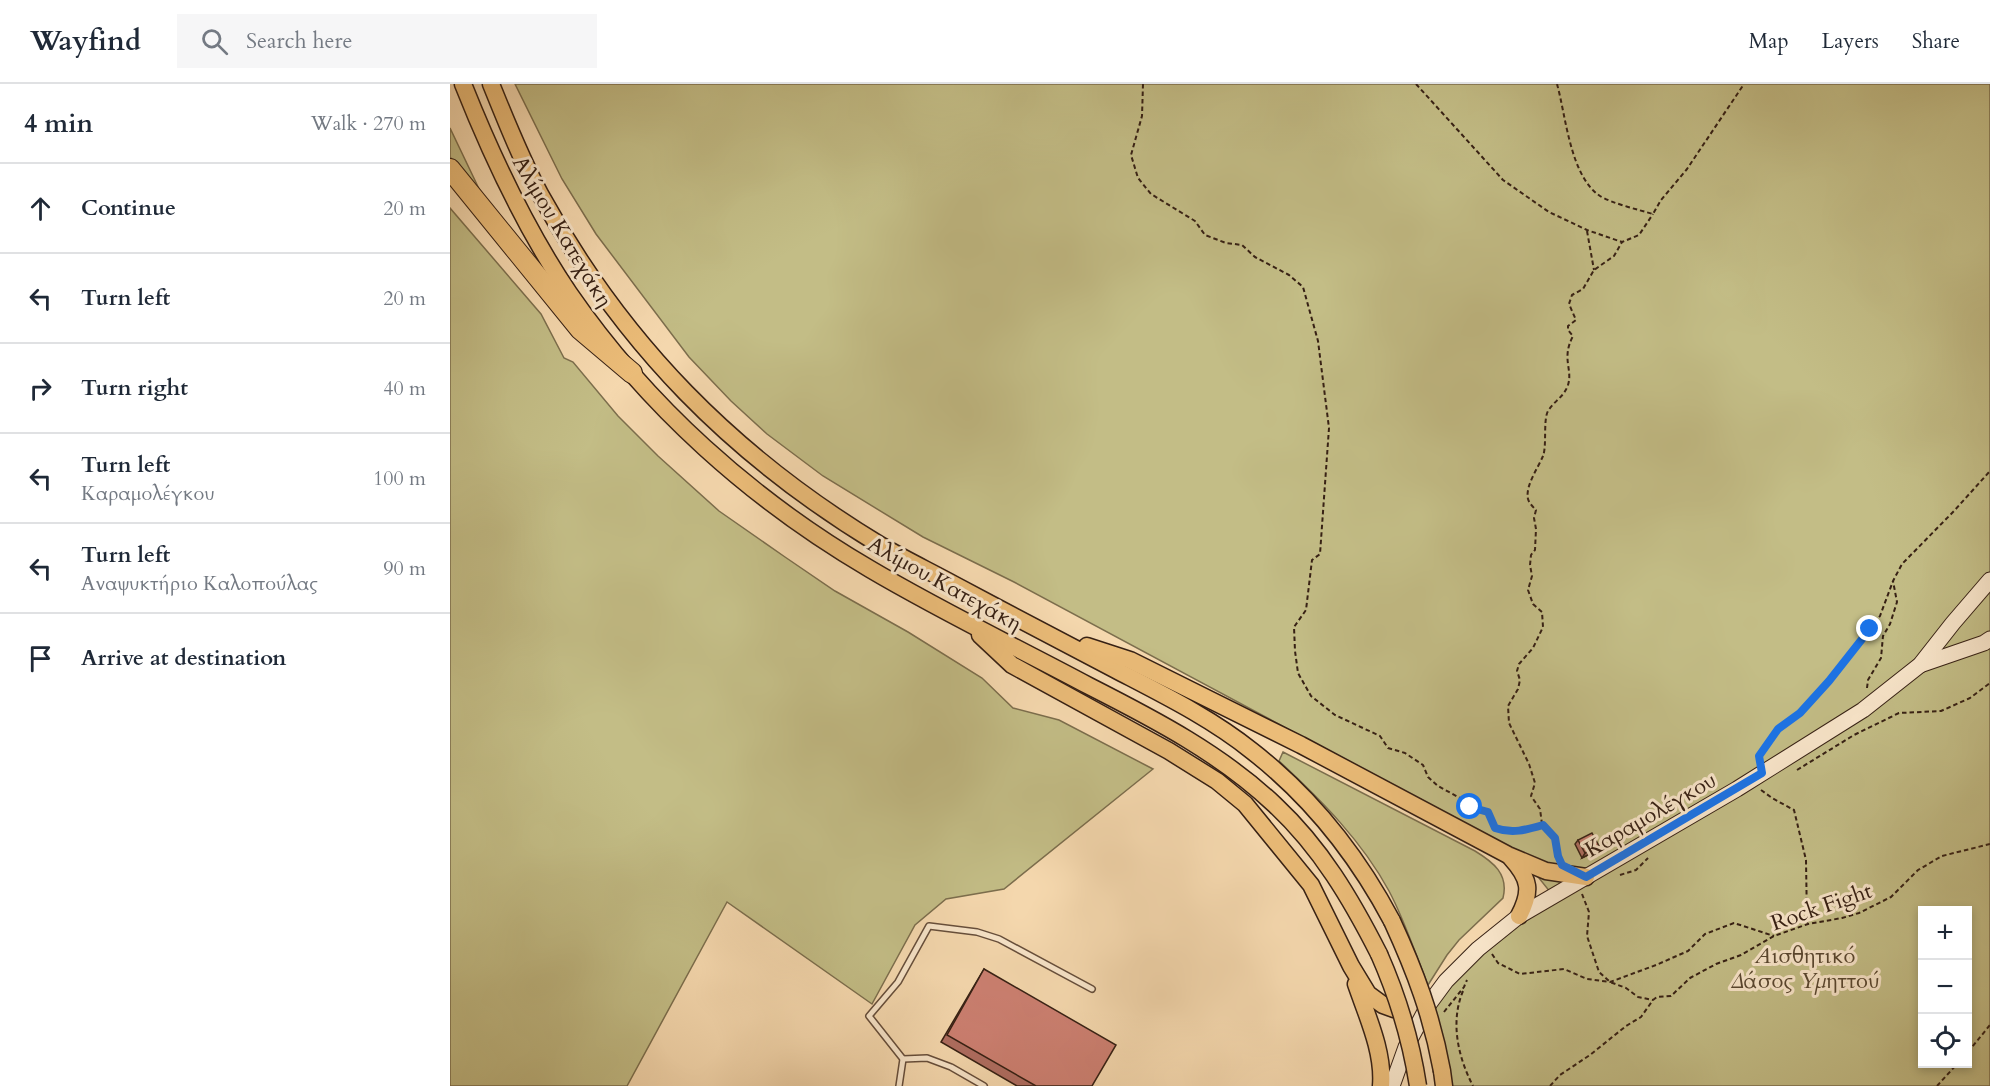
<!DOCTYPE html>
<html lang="en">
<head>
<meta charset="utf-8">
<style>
	:root { --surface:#fff; --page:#f6f6f7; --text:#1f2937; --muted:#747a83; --line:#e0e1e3 }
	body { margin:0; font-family:Cardo,serif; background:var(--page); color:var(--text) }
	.controls { position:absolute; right:18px; bottom:18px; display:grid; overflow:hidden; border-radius:0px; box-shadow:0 3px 9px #0003 }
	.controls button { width:54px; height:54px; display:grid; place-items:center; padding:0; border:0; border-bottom:2px solid var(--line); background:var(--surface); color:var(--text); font:30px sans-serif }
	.stop { position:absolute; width:18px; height:18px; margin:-14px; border:4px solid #1a73e8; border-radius:50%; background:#fff }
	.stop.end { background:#1a73e8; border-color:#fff; box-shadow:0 2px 6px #0008 }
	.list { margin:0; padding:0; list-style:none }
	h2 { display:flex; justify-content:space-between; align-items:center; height:78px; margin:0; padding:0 24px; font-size:26px }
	h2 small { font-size:20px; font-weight:400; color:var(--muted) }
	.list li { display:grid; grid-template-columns:39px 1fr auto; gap:18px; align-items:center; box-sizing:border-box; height:90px; padding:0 24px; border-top:2px solid var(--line) }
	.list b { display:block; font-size:22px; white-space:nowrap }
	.list p { margin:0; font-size:20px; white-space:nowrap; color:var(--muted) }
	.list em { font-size:20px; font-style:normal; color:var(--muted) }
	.icon { flex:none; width:33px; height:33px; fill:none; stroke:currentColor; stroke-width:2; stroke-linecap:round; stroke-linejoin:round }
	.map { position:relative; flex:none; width:1540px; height:1002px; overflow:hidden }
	header { display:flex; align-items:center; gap:36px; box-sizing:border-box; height:84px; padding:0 30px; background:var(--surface); border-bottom:2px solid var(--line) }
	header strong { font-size:28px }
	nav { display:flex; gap:33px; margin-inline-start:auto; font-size:21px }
	.search { width:420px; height:54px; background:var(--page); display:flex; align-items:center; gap:15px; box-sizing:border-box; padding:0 21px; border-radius:0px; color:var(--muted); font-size:22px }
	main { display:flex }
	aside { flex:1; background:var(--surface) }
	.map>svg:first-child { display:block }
</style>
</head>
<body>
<header>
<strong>Wayfind</strong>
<div class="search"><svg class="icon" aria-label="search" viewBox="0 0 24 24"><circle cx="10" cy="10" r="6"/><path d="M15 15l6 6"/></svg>Search here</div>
<nav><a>Map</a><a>Layers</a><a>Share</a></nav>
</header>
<main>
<aside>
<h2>4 min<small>Walk · 270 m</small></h2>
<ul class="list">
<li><svg class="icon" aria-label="ahead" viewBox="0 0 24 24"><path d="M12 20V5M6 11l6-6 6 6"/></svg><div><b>Continue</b></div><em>20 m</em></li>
<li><svg class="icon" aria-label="left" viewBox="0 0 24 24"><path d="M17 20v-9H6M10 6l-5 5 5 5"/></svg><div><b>Turn left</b></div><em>20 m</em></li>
<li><svg class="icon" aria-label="right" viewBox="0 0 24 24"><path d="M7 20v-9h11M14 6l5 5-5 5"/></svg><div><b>Turn right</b></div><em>40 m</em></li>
<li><svg class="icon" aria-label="left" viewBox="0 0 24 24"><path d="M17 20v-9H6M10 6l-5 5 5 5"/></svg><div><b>Turn left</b><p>Καραμολέγκου</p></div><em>100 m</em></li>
<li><svg class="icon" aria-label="left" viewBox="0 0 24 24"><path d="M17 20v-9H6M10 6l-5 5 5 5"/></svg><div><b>Turn left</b><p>Αναψυκτήριο Καλοπούλας</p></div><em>90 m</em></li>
<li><svg class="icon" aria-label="arrive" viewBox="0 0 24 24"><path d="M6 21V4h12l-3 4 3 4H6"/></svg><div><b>Arrive at destination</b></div></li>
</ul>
</aside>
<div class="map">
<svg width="1540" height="1002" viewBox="0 0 1540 1002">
	<rect width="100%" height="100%" fill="#f6d9af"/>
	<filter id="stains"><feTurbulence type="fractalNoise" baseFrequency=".00333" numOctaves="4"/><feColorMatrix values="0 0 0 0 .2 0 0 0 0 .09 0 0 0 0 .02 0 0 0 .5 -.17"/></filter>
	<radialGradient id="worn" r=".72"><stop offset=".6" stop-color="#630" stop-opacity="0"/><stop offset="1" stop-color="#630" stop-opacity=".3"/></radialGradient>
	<!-- green -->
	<g fill="#c3bd86" stroke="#7c6e4d" stroke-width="1.5" fill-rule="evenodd">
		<path d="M65 0H1540V1002H996L983 922 1022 876 1105 814 1069 769 564 498 473 453 373 392 317 350 281 317 239 273 146 150 112 95ZM1472 826H1518V980H1472Z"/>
		<path d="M0 44 31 109 0 73Z"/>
		<path d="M0 124 91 230 114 274 123 278 168 332 208 372 269 427 335 473 385 507 458 548 532 594 563 624 609 636 703 685 554 805 496 815 465 841 422 920 277 818 177 1002H0Z"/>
		<path d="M833 668 1025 767C1043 778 1059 790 1053 814L1009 856 997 871 978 901C965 869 955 837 939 807 912 757 871 716 829 677Z"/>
	</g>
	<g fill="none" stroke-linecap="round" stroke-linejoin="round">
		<defs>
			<g id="lane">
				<path d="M453 975 477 974 501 983 534 1002"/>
				<path d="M449 1002 453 975 419 932 448 898 479 842 527 848 549 855 642 905"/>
			</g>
			<g id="secondary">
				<path d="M1470 581 1534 559 1540 555"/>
				<path d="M942 1002 956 963 979 920 996 897 1028 865 1069 832 1287 705 1413 626 1470 581 1503 539 1540 496"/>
			</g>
			<g id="primary">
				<path d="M13 0C42 73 75 144 119 209 197 322 302 416 420 485 491 527 566 563 639 602 706 636 771 670 825 721 871 764 901 815 929 870"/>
				<path d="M41 0C56 37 71 75 90 110 173 261 283 372 430 461 454 475 479 487 503 500 557 529 611 557 666 586 712 610 761 634 802 667 861 713 907 771 942 837"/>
				<path d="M530 551 562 581 719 667 767 697 795 720 861 801 901 882 918 910 933 921 944 925"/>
				<path d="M637 562 680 576 851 661 1058 771 1096 787 1136 793"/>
				<path d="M1061 774C1080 795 1082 807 1069 832"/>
				<path d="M906 900C917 932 934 968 931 1002"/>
				<path d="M992 987 994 1002"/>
			</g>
			<path id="highway" d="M0 85 130 245 182 289"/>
		</defs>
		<!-- lane casing -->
		<use href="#lane" stroke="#664e3b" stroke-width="8"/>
		<!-- secondary casing -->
		<use href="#secondary" stroke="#362014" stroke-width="17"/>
		<!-- primary casing -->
		<use href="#primary" stroke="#362014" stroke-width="19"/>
		<!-- highway casing -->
		<use href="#highway" stroke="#362014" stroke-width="22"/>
		<!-- path -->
		<g stroke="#362014" stroke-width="2" stroke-dasharray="4.5 3" stroke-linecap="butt">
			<path d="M693 0 692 32 681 71 688 94 701 110 745 137 755 151 776 159 792 161 805 173 839 191 853 203 868 257 879 344 870 470 862 476 856 526 844 543 845 567 848 589 861 612 885 631 930 652 938 664 955 669 973 681 978 693 988 702 1010 714 1019 723 1038 728 1045 744C1062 750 1076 746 1093 741L1105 754 1108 773"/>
			<path d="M966 0 1053 96 1099 128 1137 146 1172 158 1189 151 1203 130"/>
			<path d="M1107 0C1116 32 1120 92 1150 112 1161 119 1189 126 1203 130L1211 116 1237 85 1294 0"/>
			<path d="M1137 147 1144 186"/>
			<path d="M1417 604 1418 596 1431 574 1433 552 1440 540 1447 518 1443 497"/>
			<path d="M1309 675V672L1328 645 1350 629 1379 597 1430 532 1443 497 1452 480 1504 427 1540 387"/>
			<path d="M1347 686 1404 651 1449 629 1491 627 1520 614 1540 599"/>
			<path d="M1311 706 1322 714 1344 726 1356 776 1357 839"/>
			<path d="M1092 740 1090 725 1081 712 1085 699 1079 680 1059 639 1058 622 1068 605 1070 596 1067 587 1069 580 1083 564 1093 543 1092 528 1083 520 1078 506 1082 492 1080 481 1081 471 1085 466 1086 445 1084 434 1086 426C1083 423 1079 419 1078 415 1075 402 1088 384 1093 372 1097 362 1093 336 1098 327 1104 317 1114 313 1118 301 1123 285 1111 275 1123 252L1118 246V242L1126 236 1119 220 1122 211 1133 205 1144 186 1164 172 1172 158"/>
			<path d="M1170 791 1186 786 1198 774"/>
			<path d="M1132 810 1139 828 1137 852 1149 888 1160 898 1176 904 1188 913 1203 916"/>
			<path d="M1042 870 1048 879 1070 890 1114 885 1137 895 1160 898 1206 881 1238 867 1255 850 1284 839 1324 852"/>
			<path d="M1013 907C1000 938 1008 973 1023 1002"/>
			<path d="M994 928 1014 903 1017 896"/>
			<path d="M1518 968 1540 941"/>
			<path d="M1100 1002 1110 991 1140 971 1176 942 1191 933 1203 916 1207 913 1221 912 1240 894 1266 880 1291 871 1324 852 1358 840 1392 834 1409 829 1441 813 1468 786 1492 772 1540 760"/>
			<path d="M1487 1002 1507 980"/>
		</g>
		<!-- lane -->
		<use href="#lane" stroke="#f9e6cb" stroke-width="5"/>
		<!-- secondary -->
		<use href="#secondary" stroke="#f9e6cb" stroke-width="15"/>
		<!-- primary -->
		<use href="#primary" stroke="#ebbc78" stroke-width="16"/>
		<!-- highway -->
		<use href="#highway" stroke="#ebbc78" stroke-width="20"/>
		<defs>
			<g id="primary-bridge">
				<path d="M942 837C965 887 982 932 992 987"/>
				<path d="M929 870C948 913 961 956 968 1002"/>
			</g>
		</defs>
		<!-- primary-bridge casing -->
		<use href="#primary-bridge" stroke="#362014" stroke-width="19" stroke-linecap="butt"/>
		<!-- primary-bridge -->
		<use href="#primary-bridge" stroke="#ebbc78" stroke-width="16"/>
	</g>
	<!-- wall -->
	<g fill="#b06e62" stroke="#362014" stroke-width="1.5">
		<path d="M1128 756 1146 767 1132 774 1125 760Z"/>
		<path d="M534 885 642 1002H567L491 958Z"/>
	</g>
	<!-- shaded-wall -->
	<path fill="#905a50" stroke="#362014" stroke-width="1.5" d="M1149 762 1146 767 1132 774 1135 769Z"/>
	<!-- building -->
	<g fill="#cd8072" stroke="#362014" stroke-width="1.5">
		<path d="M1142 749 1149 762 1135 769 1128 756Z"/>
		<path d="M534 885 666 961 642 1002H586L497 951Z"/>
	</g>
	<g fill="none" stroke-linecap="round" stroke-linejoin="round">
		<!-- route -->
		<path stroke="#1a73e8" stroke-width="8" d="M1020 723 1038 728 1045 744C1062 750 1076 746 1093 741L1105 754 1108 772 1112 781 1136 793 1312 689 1309 672 1328 645 1350 629 1379 597 1420 545"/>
	</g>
	<g text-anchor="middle" stroke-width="6" stroke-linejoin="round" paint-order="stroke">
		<!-- street labels -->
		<g font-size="22" fill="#362014" stroke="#f9e6cb">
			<text transform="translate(113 147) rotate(59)" y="8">Αλίμου Κατεχάκη</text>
			<text transform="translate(495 499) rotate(29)" y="8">Αλίμου Κατεχάκη</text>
			<text transform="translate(1200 730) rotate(-30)" y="8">Καραμολέγκου</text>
			<text transform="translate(1371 822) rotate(-19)" y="8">Rock Fight</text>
		</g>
		<!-- park labels -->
		<g font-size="22" font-style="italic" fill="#594730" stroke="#f9e6cb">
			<text x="1355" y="879">Αισθητικό<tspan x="1355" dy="25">Δάσος Υμηττού</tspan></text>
		</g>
	</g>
	<rect width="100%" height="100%" filter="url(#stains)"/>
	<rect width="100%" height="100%" fill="url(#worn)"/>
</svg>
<div class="controls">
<button>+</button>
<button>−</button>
<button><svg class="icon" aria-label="locate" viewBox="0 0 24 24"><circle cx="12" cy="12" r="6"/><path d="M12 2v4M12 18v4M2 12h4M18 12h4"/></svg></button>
</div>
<div class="stop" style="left:1020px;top:723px"></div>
<div class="stop end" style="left:1420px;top:545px"></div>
</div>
</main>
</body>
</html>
